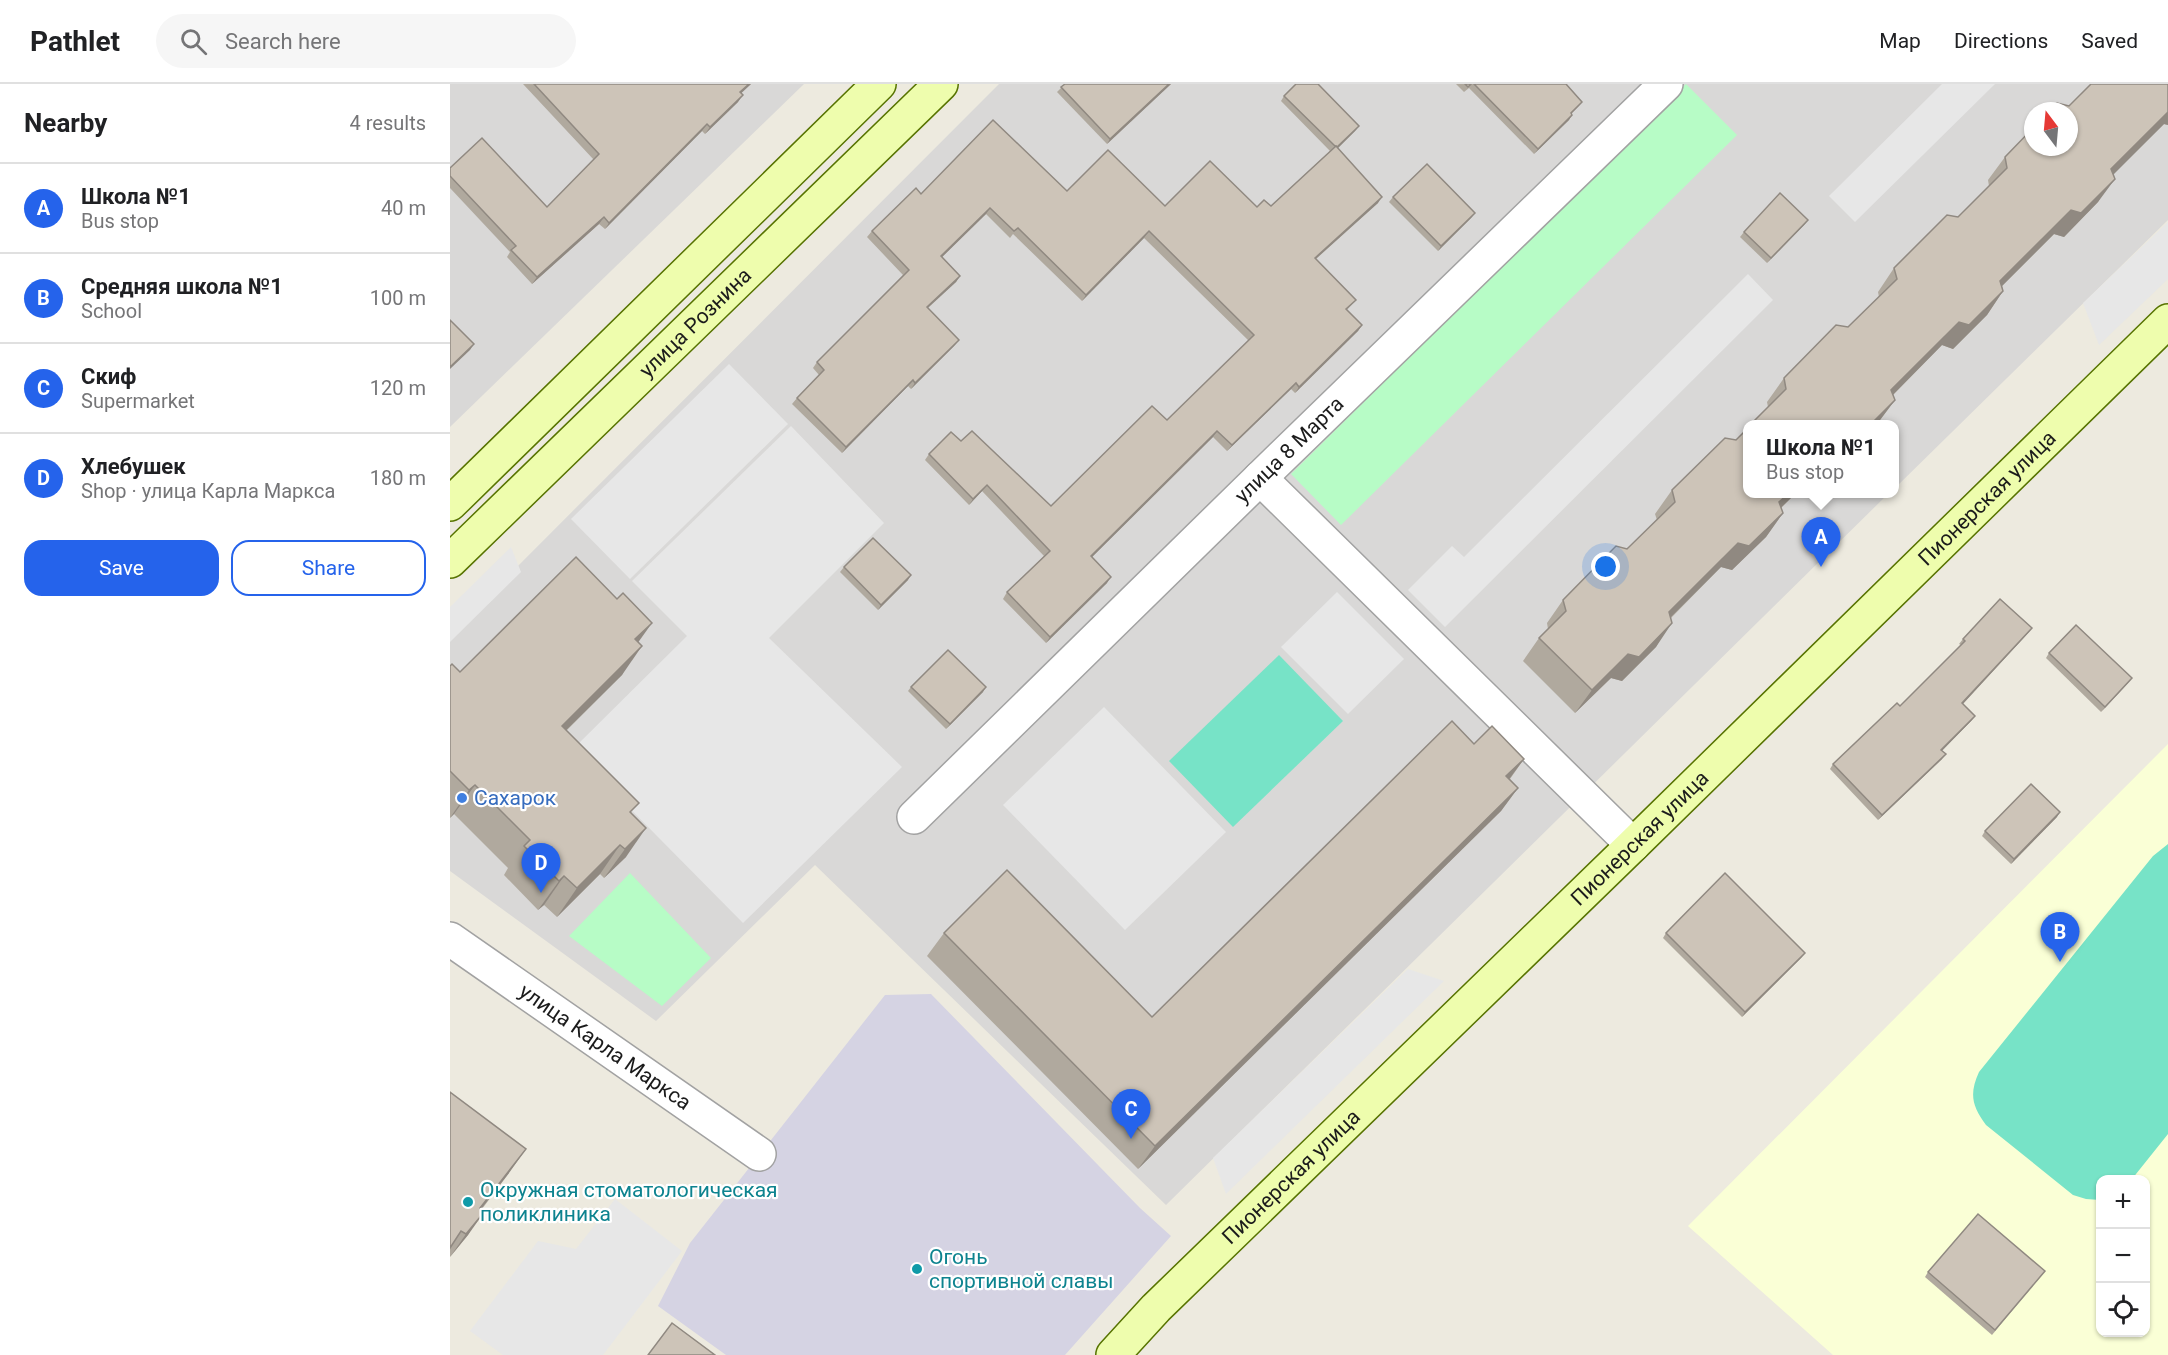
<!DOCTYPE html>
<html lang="en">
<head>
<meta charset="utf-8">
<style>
	:root { --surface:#fff; --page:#f6f6f6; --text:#202124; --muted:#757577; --line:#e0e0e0; --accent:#2563eb }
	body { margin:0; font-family:Roboto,sans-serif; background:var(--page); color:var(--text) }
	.controls { position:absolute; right:18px; bottom:18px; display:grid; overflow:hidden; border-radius:12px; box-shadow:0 2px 4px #0004 }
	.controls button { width:54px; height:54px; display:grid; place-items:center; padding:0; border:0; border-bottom:2px solid var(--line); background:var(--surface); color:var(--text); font:30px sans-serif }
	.compass { position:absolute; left:1574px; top:18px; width:54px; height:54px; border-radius:50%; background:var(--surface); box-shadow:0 2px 4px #0004; rotate:344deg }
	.you { position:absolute; left:1156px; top:483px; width:21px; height:21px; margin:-15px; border:4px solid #fff; border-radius:50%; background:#1a73e8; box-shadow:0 0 0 9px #1a73e833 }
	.badge { display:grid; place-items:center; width:39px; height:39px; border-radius:50%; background:var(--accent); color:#fff; font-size:20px; font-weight:700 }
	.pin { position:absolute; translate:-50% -50px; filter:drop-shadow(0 2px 3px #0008) }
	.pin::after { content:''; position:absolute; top:32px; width:21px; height:18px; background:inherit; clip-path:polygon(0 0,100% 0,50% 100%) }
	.popup { position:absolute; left:1293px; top:336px; width:156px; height:78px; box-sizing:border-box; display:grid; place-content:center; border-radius:12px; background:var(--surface); filter:drop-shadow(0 2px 4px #0005); font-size:20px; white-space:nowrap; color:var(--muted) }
	.popup b { font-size:22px; color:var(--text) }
	.popup::after { content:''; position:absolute; left:50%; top:100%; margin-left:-12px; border:12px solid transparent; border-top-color:var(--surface) }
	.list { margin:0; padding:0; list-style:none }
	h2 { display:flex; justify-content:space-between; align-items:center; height:78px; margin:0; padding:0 24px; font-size:26px }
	h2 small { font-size:20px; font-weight:400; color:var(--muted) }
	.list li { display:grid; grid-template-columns:39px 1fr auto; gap:18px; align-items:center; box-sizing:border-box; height:90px; padding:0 24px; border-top:2px solid var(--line) }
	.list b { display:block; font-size:22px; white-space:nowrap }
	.list p { margin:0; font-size:20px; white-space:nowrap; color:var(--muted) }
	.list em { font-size:20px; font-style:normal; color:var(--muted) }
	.actions { display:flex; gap:12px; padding:18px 24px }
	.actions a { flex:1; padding:14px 0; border:2px solid var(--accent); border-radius:18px; text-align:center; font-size:21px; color:var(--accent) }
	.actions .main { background:var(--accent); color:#fff }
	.icon { flex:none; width:33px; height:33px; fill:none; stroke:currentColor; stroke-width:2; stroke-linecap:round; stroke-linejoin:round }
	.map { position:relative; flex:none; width:1718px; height:1271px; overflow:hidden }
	header { display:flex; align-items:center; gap:36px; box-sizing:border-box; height:84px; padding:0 30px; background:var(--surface); border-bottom:2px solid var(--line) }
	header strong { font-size:28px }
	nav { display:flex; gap:33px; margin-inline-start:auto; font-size:21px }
	.search { width:420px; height:54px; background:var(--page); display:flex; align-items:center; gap:15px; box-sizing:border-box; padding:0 21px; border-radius:33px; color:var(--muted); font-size:22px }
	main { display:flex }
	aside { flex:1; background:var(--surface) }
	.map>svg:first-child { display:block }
</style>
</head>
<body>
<header>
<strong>Pathlet</strong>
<div class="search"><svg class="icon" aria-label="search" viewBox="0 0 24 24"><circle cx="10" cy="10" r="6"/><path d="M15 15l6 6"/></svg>Search here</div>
<nav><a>Map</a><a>Directions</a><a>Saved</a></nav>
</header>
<main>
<aside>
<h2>Nearby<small>4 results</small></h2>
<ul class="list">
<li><span class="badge">A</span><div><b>Школа №1</b><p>Bus stop</p></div><em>40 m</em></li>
<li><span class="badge">B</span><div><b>Средняя школа №1</b><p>School</p></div><em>100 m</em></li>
<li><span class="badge">C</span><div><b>Скиф</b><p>Supermarket</p></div><em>120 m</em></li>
<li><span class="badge">D</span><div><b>Хлебушек</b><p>Shop · улица Карла Маркса</p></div><em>180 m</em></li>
</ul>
<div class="actions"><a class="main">Save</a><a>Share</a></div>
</aside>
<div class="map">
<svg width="1718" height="1271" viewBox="0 0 1718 1271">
	<rect width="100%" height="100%" fill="#edeadf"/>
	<!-- residential -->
	<g fill="#d9d8d7" fill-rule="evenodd">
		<path d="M0 0H354L0 343Z"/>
		<path d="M549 0H1718V136L1445 404 1444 340H1298V410H1438L716 1121 365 781 206 937 0 787V550ZM1583 27H1619V63H1583Z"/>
	</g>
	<!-- education -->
	<path fill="#faffd6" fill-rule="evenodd" d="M1718 660V1271H1383L1238 1142ZM1650 1096H1696V1248H1650Z"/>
	<!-- park -->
	<g fill="#b7fcc6">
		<path d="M1236 0 1287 51 891 441 841 390Z"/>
		<path d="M180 789 261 874 212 922 119 852Z"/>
	</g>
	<!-- pitch -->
	<g fill="#77e3c7">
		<path d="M829 571 893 637 783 743 719 677Z"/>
		<path d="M1718 760V1050L1682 1095 1650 1096V1116L1636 1115 1623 1111 1536 1041C1522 1022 1519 1010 1529 988L1703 772Z"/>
	</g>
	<!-- parking -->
	<g fill="#e7e7e7">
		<path d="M1492 0H1545L1405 138 1379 112Z"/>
		<path d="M1718 138V195L1649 261 1633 219Z"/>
		<path d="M1298 190 1323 216 995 543 958 506 1002 462 1014 473Z"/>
		<path d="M279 280 338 340 180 495 121 435Z"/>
		<path d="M341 342 434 439 319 554 452 683 293 839 122 666 237 552 182 497Z"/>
		<path d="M61 463 71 488 0 558V523Z"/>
		<path d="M887 508 954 575 898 630 831 563Z"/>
		<path d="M654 623 776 748 675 846 553 721Z"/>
		<path d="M958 885 994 897 776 1110 763 1074Z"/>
		<path d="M165 1115 232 1167 153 1271H53L20 1247 88 1157 126 1165Z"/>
	</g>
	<!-- plaza -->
	<path fill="#d5d3e3" d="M481 910 690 1124 721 1152 615 1271H276L208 1222 240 1159 435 911Z"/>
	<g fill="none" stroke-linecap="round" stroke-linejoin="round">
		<defs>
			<g id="street">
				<path d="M810 394 1183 761"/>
				<path id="s1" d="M464 733 810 394 1216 0"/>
				<path id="s2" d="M0 855 309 1070"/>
			</g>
			<g id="secondary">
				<path d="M0 420 429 0"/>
				<path id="s3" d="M0 477 491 0"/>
				<path id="s4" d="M663 1271 706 1224 1183 761 1718 237"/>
			</g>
		</defs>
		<!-- street casing -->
		<use href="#street" stroke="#a2a2a2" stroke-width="36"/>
		<!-- secondary casing -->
		<use href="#secondary" stroke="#577300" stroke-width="36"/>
		<!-- street -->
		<use href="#street" stroke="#fff" stroke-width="33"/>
		<!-- secondary -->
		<use href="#secondary" stroke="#eefdad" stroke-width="33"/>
	</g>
	<!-- wall -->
	<g fill="#b0a99e">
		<path d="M73 0H301L291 9 288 18 255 50 252 47 155 145 149 140 82 200 57 173 60 168 0 104V84L97 123 144 76Z"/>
		<path d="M615 0H721L657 60 607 8Z"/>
		<path d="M1006 0H1116L1132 18 1128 23 1121 30 1119 36 1084 70 1019 4 1014 8Z"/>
		<path d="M1718 0V41L1714 40 1663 90 1648 118 1614 153 1604 150 1552 202 1553 207 1537 231 1503 265 1492 261 1443 311 1445 316 1427 340H1301L1318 323 1317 318 1334 294 1398 243 1429 213 1428 208 1444 184 1508 133 1539 102 1538 96 1555 73 1619 22Z"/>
		<path d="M834 12 909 42 905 47 888 64 928 119 866 175 906 216 897 226 912 241 908 247 845 309 841 305 777 367 763 353 642 473 657 499 596 559 553 515 557 508 594 472 532 407 519 421 475 376 479 370 511 357 601 422 717 336 799 257 694 154 632 217 563 150 560 154 536 130 492 173 510 192 506 198 478 224 509 256 504 262 461 305 458 302 392 369 342 320 347 314 369 291 363 284 367 278 453 191 417 153 422 147 471 110 617 107 715 122 807 123 821 122 880 67 831 17Z"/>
		<path d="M943 113 1025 129 1021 134 988 167 939 118Z"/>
		<path d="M1358 136 1354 141 1317 179 1290 153 1294 148Z"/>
		<path d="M1286 356 1298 410H1345L1331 424 1333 429 1316 453 1282 486 1271 483 1221 534 1206 563 1172 597 1161 594 1125 629 1073 577 1089 554 1098 545 1097 539 1113 516 1177 465 1207 436 1205 430 1222 406Z"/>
		<path d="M394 483 458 496 428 526 390 488Z"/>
		<path d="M1582 544 1578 549 1513 620 1525 632 1521 637 1492 666V675L1428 736 1380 685 1383 680 1450 622 1511 561 1509 560 1513 555Z"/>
		<path d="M188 558 172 591 116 647 182 729 176 773 154 794 150 790 107 833 94 821 88 826 54 791 58 784 4 730 0 734V582L10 588Z"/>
		<path d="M1599 569 1678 599 1651 628 1596 574Z"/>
		<path d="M461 603 533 608 496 645 458 607Z"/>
		<path d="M1024 660 1074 675 1060 695 1068 704 1051 727 688 1085 477 872 494 849 702 933Z"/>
		<path d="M1607 733 1561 780 1532 752 1535 747Z"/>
		<path d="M1216 849 1355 869 1351 874 1292 933 1213 854Z"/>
		<path d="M0 1008 59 1089 32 1125 18 1151 0 1173Z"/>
		<path d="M1595 1187 1542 1251 1475 1193 1478 1188Z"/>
	</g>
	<!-- shaded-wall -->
	<g fill="#908981">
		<path d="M299 0H301L285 15 290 8Z"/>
		<path d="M719 0H721L657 60 660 55Z"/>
		<path d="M293 11 288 18 255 50 260 43Z"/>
		<path d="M1718 28V41L1714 40 1645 109 1661 85Z"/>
		<path d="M1122 31 1119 36 1084 70 1088 65Z"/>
		<path d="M257 40 252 47 155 145 159 139Z"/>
		<path d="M909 42 905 47 883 69 886 64Z"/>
		<path d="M1665 95 1648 118 1614 153 1604 150 1533 221 1550 197 1621 126Z"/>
		<path d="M932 113 928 119 860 180 865 174Z"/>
		<path d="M540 124 536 130 487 178 491 172Z"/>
		<path d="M1025 129 1021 134 988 167 991 162Z"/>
		<path d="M154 133 149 140 82 200 87 193Z"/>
		<path d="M1358 136 1354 141 1317 179 1321 174Z"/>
		<path d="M699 147 694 154 632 217 636 211Z"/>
		<path d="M510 192 506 198 472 229 477 223Z"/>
		<path d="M1553 207 1537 231 1503 265 1492 261 1424 330 1441 306 1509 238Z"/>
		<path d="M912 241 908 247 845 309 849 303Z"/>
		<path d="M509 256 504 262 461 305 465 299Z"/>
		<path d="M24 260 20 266 0 285V283Z"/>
		<path d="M463 296 458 302 392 369 396 363Z"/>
		<path d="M846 299 841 305 777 367 782 361Z"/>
		<path d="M1445 316 1427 340H1421Z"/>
		<path d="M767 347 763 353 637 478 641 472Z"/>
		<path d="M537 401 532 407 519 421 523 415Z"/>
		<path d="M1338 410H1345L1312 442 1329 418Z"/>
		<path d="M1333 429 1316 453 1282 486 1271 483 1202 552 1219 528 1288 459Z"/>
		<path d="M461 491 458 496 428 526 431 521Z"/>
		<path d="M661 493 657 499 596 559 600 553Z"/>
		<path d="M202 539 182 567 185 555Z"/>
		<path d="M1222 539 1206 563 1172 597 1161 594 1125 629 1142 606 1178 570Z"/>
		<path d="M1582 544 1578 549 1509 624 1512 619Z"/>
		<path d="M192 562 172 591 91 671 112 642Z"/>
		<path d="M1682 594 1678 599 1651 628 1655 623Z"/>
		<path d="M536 603 533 608 496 645 500 640Z"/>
		<path d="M1525 632 1521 637 1488 671 1491 666Z"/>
		<path d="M1496 670 1492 675 1428 736 1432 731Z"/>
		<path d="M1074 675 1057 698 1056 692Z"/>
		<path d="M25 701 4 730 0 734 19 706Z"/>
		<path d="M1068 704 1051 727 688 1085 705 1062Z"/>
		<path d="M1610 728 1607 733 1561 780 1564 775Z"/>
		<path d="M196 744 176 773 154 794 175 765Z"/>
		<path d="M170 761 150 790 107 833 127 804Z"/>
		<path d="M114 792 94 821 88 826 109 797Z"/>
		<path d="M1355 869 1351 874 1292 933 1295 928Z"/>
		<path d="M76 1065 59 1089 14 1147 30 1124Z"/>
		<path d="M35 1127 18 1151 0 1173 16 1150Z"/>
	</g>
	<!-- building -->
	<g fill="#cdc4b8" stroke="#908981" stroke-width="1.5">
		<path d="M84 0H299L290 8 293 11 260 43 257 40 159 139 154 133 87 193 61 166 66 162 0 92V84L32 54 97 123 149 70Z"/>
		<path d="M615 0H719L660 55 611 3Z"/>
		<path d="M846 0H868L909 42 887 63 886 62H885L834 12Z"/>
		<path d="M1015 0H1021L1018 3Z"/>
		<path d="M1024 0H1116L1132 18 1121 29 1122 31 1088 65Z"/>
		<path d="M1641 0H1718V28L1661 85 1665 95 1631 129 1621 126 1550 197 1553 207 1519 241 1509 238 1441 306 1445 316 1421 340H1301L1336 305 1334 294 1386 241 1398 243 1447 195 1444 184 1497 131 1508 133 1557 84 1555 73 1583 44V63H1619V27H1599L1607 19 1619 22Z"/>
		<path d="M543 36 617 107 658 66 715 122 760 77 807 123 814 116 821 122 886 62 932 113 865 174 906 216 896 225 912 241 849 303 846 299 782 361 767 347 641 472 661 493 600 553 557 508 600 467 537 401 523 415 479 370 501 348 511 357 522 347 601 422 702 322 717 336 804 251 699 147 636 211 568 144 564 147 540 124 491 172 510 192 477 223 509 256 465 299 463 296 396 363 347 314 374 286 367 278 459 186 422 147 466 104 471 110Z"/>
		<path d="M977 80 1025 129 991 162 943 113Z"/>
		<path d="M1330 109 1358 136 1321 174 1294 148Z"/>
		<path d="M0 236 24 260 0 283Z"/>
		<path d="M1298 344V410H1338L1329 418 1333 429 1299 462 1288 459 1219 528 1222 539 1189 573 1178 570 1142 606 1089 554 1116 527 1113 516 1166 462 1177 465 1225 418 1222 406 1275 354 1286 356Z"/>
		<path d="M423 454 461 491 431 521 394 483Z"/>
		<path d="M126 473 167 515 173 509 202 539 185 555 192 562 112 642 189 719 180 728 196 744 175 765 170 761 127 804 114 792 109 797 74 762 80 756 25 701 19 706 0 687V582L2 580 10 588Z"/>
		<path d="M1550 515 1582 544 1512 619 1525 632 1491 666 1496 670 1432 731 1383 680 1447 619 1450 622 1515 557 1513 555Z"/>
		<path d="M1626 541 1682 594 1655 623 1599 569Z"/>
		<path d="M498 566 536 603 500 640 461 603Z"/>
		<path d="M1002 637 1024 660 1042 642 1074 675 1056 692 1068 704 705 1062 494 849 557 786 702 933Z"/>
		<path d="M1581 700 1610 728 1564 775 1535 747Z"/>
		<path d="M1275 789 1355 869 1295 928 1216 849Z"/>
		<path d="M0 1008 76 1065 30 1124 35 1127 16 1150 11 1147 0 1164Z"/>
		<path d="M1528 1130 1595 1187 1545 1246 1478 1188Z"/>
		<path d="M222 1239 265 1271H198Z"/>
	</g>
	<!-- markers -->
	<circle fill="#3f7fe0" stroke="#fff" stroke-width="2" cx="12" cy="714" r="6"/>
	<g fill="#0f9aa8" stroke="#fff" stroke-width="2">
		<circle cx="18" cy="1118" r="6"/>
		<circle cx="467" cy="1185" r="6"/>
	</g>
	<g text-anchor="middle" stroke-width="4.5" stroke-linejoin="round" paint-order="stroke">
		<!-- street labels -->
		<g font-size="21" fill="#1b1b1b" stroke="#fff">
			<text dy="7" stroke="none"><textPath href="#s3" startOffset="342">улица Рознина</textPath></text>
			<text dy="7" stroke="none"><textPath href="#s1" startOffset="525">улица 8 Марта</textPath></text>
			<text dy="7" stroke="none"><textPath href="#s4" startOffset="1224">Пионерская улица</textPath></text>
			<text dy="7" stroke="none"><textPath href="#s4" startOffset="738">Пионерская улица</textPath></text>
			<text dy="7" stroke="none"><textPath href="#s2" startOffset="189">улица Карла Маркса</textPath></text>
			<text dy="7" stroke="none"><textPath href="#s4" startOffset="252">Пионерская улица</textPath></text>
		</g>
		<!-- shop labels -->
		<g font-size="21" fill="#366cbe" stroke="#fff" text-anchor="start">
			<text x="24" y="721">Сахарок</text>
		</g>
		<!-- culture labels -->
		<g font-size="21" fill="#0d838f" stroke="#fff" text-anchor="start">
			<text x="30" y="1113">Окружная стоматологическая<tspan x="30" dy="24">поликлиника</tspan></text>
			<text x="479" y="1180">Огонь<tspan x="479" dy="24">спортивной славы</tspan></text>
		</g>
	</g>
</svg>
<div class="controls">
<button>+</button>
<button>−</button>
<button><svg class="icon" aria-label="locate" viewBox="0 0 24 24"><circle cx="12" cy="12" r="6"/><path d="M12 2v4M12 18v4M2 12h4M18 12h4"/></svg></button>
</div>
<svg class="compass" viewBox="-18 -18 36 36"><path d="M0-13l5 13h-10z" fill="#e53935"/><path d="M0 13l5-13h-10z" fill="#757577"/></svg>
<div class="you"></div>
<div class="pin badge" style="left:1371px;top:483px">A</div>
<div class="popup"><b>Школа №1</b>Bus stop</div>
<div class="pin badge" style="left:1610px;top:878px">B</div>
<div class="pin badge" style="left:681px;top:1055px">C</div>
<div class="pin badge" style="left:91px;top:809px">D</div>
</div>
</main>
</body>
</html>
